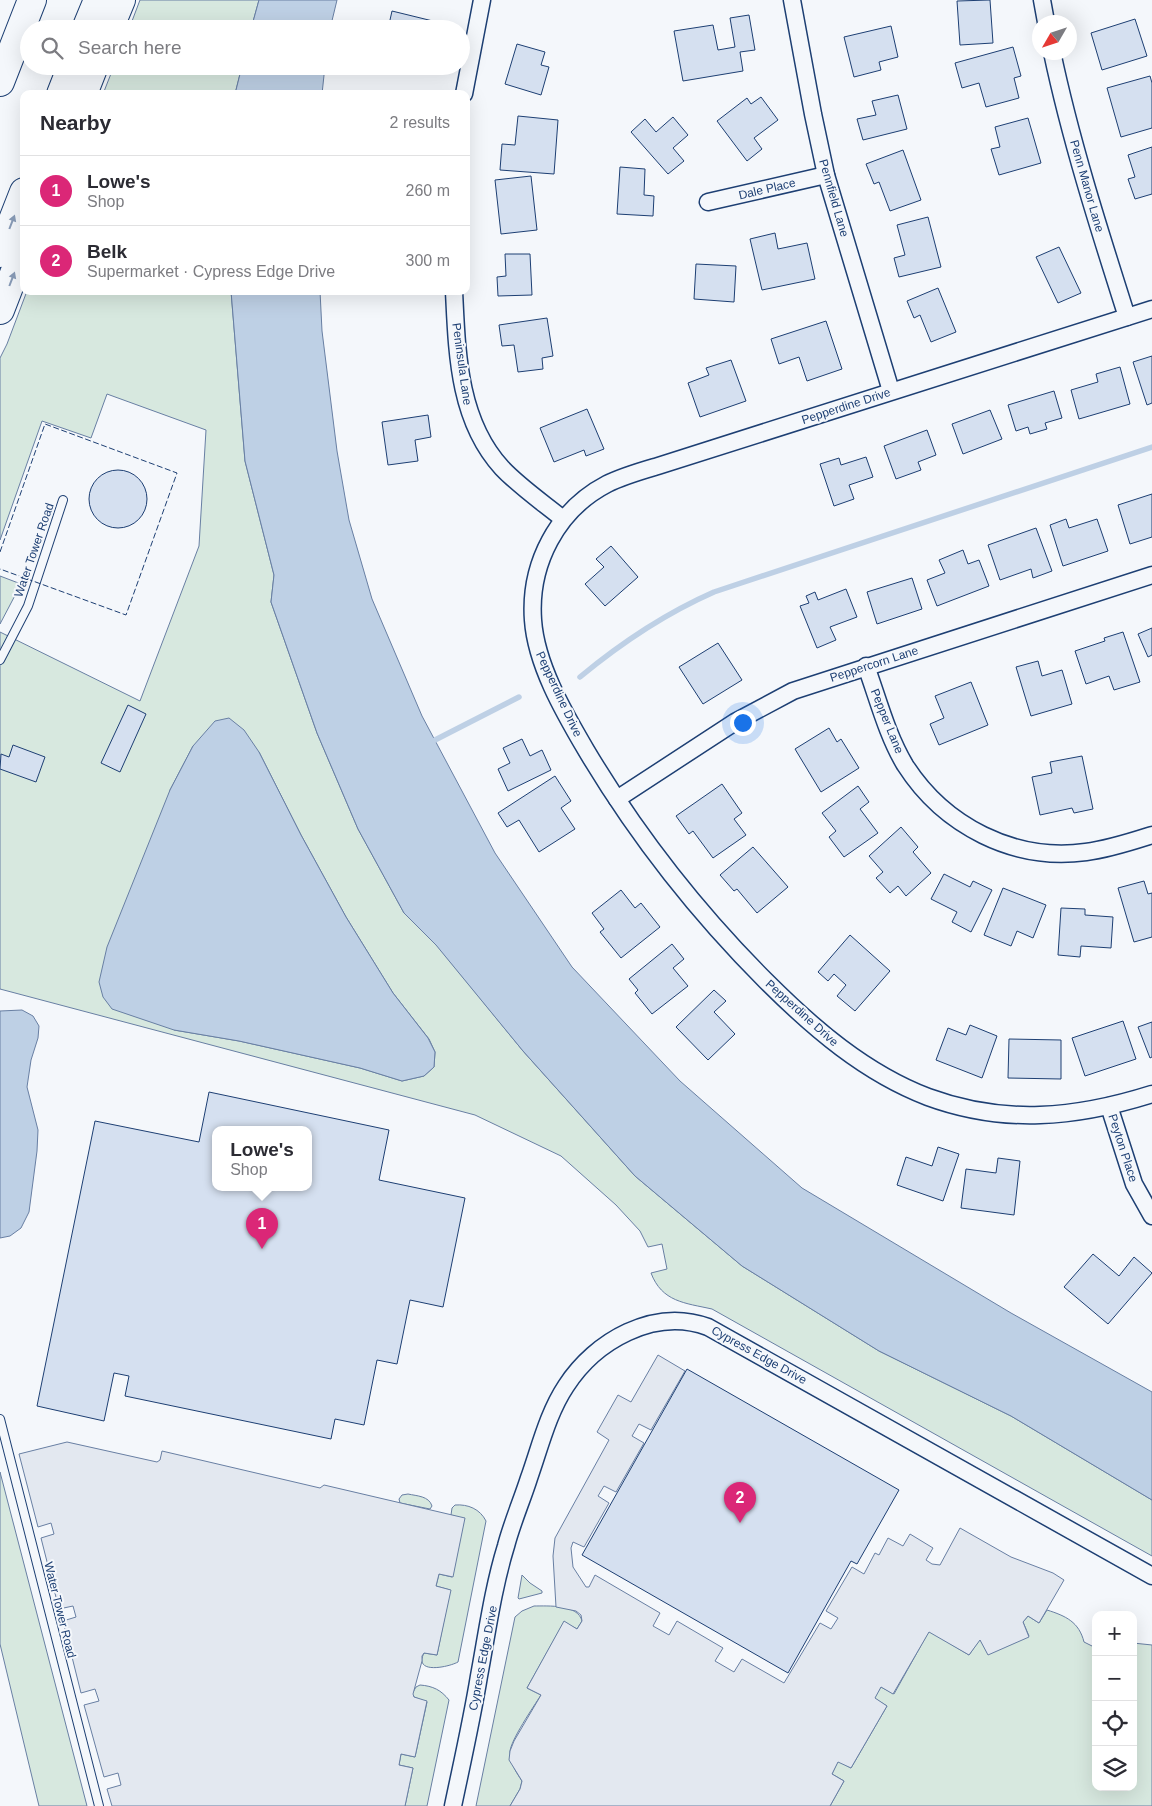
<!DOCTYPE html>
<html lang="en">
<head>
<meta charset="utf-8">
<style>
	:root { --surface:#fff; --page:#f2f2f3; --text:#2b2b33; --muted:#7c7c81; --line:#e1e1e2; --accent:#db2777 }
	body { margin:0; font-family:Helvetica,sans-serif; background:var(--page); color:var(--text) }
	.controls { position:absolute; right:15px; bottom:15px; display:grid; overflow:hidden; border-radius:10px; box-shadow:0 5px 20px #0002 }
	.controls button { width:45px; height:45px; display:grid; place-items:center; padding:0; border:0; border-bottom:1px solid var(--line); background:var(--surface); color:var(--text); font:25px sans-serif }
	.compass { position:absolute; left:1032px; top:15px; width:45px; height:45px; border-radius:50%; background:var(--surface); box-shadow:0 5px 20px #0002; rotate:231deg }
	.you { position:absolute; left:742px; top:722px; width:18px; height:18px; margin:-12px; border:4px solid #fff; border-radius:50%; background:#1a73e8; box-shadow:0 0 0 8px #1a73e833 }
	.badge { display:grid; place-items:center; width:32px; height:32px; border-radius:50%; background:var(--accent); color:#fff; font-size:16px; font-weight:700 }
	.pin { position:absolute; translate:-50% -41px; filter:drop-shadow(0 1px 2px #0008) }
	.pin::after { content:''; position:absolute; top:26px; width:18px; height:15px; background:inherit; clip-path:polygon(0 0,100% 0,50% 100%) }
	.popup { position:absolute; left:212px; top:1126px; width:100px; height:65px; box-sizing:border-box; display:grid; place-content:center; border-radius:10px; background:var(--surface); filter:drop-shadow(0 1px 4px #0005); font-size:16px; white-space:nowrap; color:var(--muted) }
	.popup b { font-size:19px; color:var(--text) }
	.popup::after { content:''; position:absolute; left:50%; top:100%; margin-left:-10px; border:10px solid transparent; border-top-color:var(--surface) }
	.list { margin:0; padding:0; list-style:none }
	h2 { display:flex; justify-content:space-between; align-items:center; height:65px; margin:0; padding:0 20px; font-size:21px }
	h2 small { font-size:16px; font-weight:400; color:var(--muted) }
	.list li { display:grid; grid-template-columns:32px 1fr auto; gap:15px; align-items:center; box-sizing:border-box; height:70px; padding:0 20px; border-top:1px solid var(--line) }
	.list b { display:block; font-size:19px; white-space:nowrap }
	.list p { margin:0; font-size:16px; white-space:nowrap; color:var(--muted) }
	.list em { font-size:16px; font-style:normal; color:var(--muted) }
	.icon { flex:none; width:28px; height:28px; fill:none; stroke:currentColor; stroke-width:2; stroke-linecap:round; stroke-linejoin:round }
	.map { position:relative; flex:none; width:1152px; height:1806px; overflow:hidden }
	.search { position:absolute; background:var(--surface); box-shadow:0 5px 20px #0002; left:20px; top:20px; width:450px; height:55px; display:flex; align-items:center; gap:12px; box-sizing:border-box; padding:0 18px; border-radius:28px; color:var(--muted); font-size:19px }
	.panel { position:absolute; background:var(--surface); box-shadow:0 5px 20px #0002; left:20px; top:90px; width:450px; height:205px; border-radius:10px }
	.map>svg:first-child { display:block }
</style>
</head>
<body>
<div class="map">
<svg width="1152" height="1806" viewBox="0 0 1152 1806">
	<rect width="100%" height="100%" fill="#f4f7fb"/>
	<!-- green -->
	<g fill="#d7e8df" stroke="#687fa3" fill-rule="evenodd">
		<path d="M140 0H259L251 29H129Z"/>
		<path d="M114 66H242L235 94H103Z"/>
		<path d="M27 291H231L245 461 274 575 271 602 317 733 358 829 404 913 436 944 523 1051 635 1176 742 1266 879 1351 1011 1416 1152 1500V1556L712 1309C685 1303 662 1302 651 1273L667 1269 662 1244 648 1247 640 1231 616 1205 561 1156 475 1115 0 989V632L140 701 199 546 206 430 107 394 91 438 42 421 0 540V358L7 344ZM193 746 259 752 301 835 346 917 393 993 429 1039 435 1052 434 1067 424 1076 402 1081 360 1068 239 1041 174 1030 170 790Z"/>
		<path d="M0 576 21 584 0 624Z"/>
		<path d="M0 1472 87 1806H39L0 1644Z"/>
		<path d="M408 1494C417 1496 429 1496 432 1506L430 1509 400 1503 399 1499 402 1495Z"/>
		<path d="M455 1505C468 1504 480 1509 486 1521L458 1662C449 1667 413 1675 424 1653L437 1655 450 1590 436 1586 439 1574 452 1577 464 1519 451 1515 452 1508Z"/>
		<path d="M522 1575 530 1583 542 1591V1593L519 1599 518 1598Z"/>
		<path d="M534 1606C548 1606 578 1604 582 1621L577 1629 564 1622 527 1688 541 1695C534 1706 510 1741 510 1752 510 1763 516 1772 522 1781L520 1789 510 1806H476L515 1617 522 1611Z"/>
		<path d="M1047 1610C1066 1616 1079 1622 1084 1642L1096 1648V1787H1133V1643L1152 1645V1806H830L844 1781 832 1774 838 1761 851 1768 887 1706 874 1698 881 1687 894 1694 929 1631 969 1655 980 1639 988 1654 1029 1636 1023 1622 1028 1616 1039 1623Z"/>
		<path d="M420 1685C433 1686 441 1690 449 1700L427 1806H405L413 1768 399 1765 401 1754 415 1757 427 1702 414 1697 412 1694 416 1687Z"/>
	</g>
	<!-- parking -->
	<g fill="#e3e8f0" stroke="#687fa3">
		<path d="M658 1355 685 1371 651 1430 639 1424 632 1436 644 1443 616 1492 604 1486 598 1496 609 1503 584 1547 573 1542 571 1548 573 1567 586 1587H589L595 1575 660 1613 653 1626 669 1635 677 1621 723 1648 715 1661 734 1672 742 1659 784 1683 820 1623 831 1629 838 1618 826 1611 852 1567 864 1574 875 1553 879 1555 888 1538 903 1546 910 1534 933 1548 926 1560 932 1564 940 1565 960 1528 1011 1557 1053 1573 1064 1580 1039 1623 1028 1616 1023 1622 1029 1637 988 1655 980 1640 969 1655 929 1632 893 1694 881 1687 875 1698 887 1706 851 1768 838 1762 832 1774 844 1781 830 1806H510L520 1789 522 1781 509 1760 510 1751 514 1741 541 1695 527 1688 564 1621 577 1629 582 1621 581 1615 576 1611 556 1607 553 1556 555 1538 609 1440 597 1432 618 1395 631 1402Z"/>
		<path d="M67 1442 157 1462 160 1460 162 1451 320 1488 324 1485 465 1518 453 1577 439 1574 436 1586 451 1590 437 1655 424 1653 422 1656V1661L413 1694 414 1697 427 1701 415 1757 401 1754 399 1765 413 1768 405 1806H112L107 1789 121 1785 118 1773 104 1777 84 1705 99 1701 95 1689 81 1693 63 1621 76 1617 73 1606 59 1609 41 1538 54 1534 51 1523 38 1527 19 1454Z"/>
	</g>
	<!-- water -->
	<g fill="#bed0e5" stroke="#687fa3">
		<path d="M259 0H337L330 29H251Z"/>
		<path d="M242 66H325L322 94H235Z"/>
		<path d="M231 291H320L322 331 337 451 349 520 372 599 422 716 495 853 572 967 680 1081 802 1188 1011 1313 1152 1392V1500L1011 1416 879 1351 742 1266 635 1176 523 1051 436 945 404 913 358 829 317 733 271 602 274 575 245 461Z"/>
		<path d="M229 718 244 730 259 752 301 835 346 917 393 993 428 1038 435 1052 434 1067 424 1076 402 1081 360 1068 239 1041 174 1030 112 1009 103 997 99 982 107 947 170 790 193 746 215 721Z"/>
		<path d="M22 1010 33 1016 39 1026 38 1038 31 1060 27 1087 38 1130 37 1151 29 1212 21 1228 10 1236 0 1238V1011Z"/>
	</g>
	<g fill="none" stroke-linecap="round" stroke-linejoin="round">
		<!-- stream -->
		<g stroke="#bed0e5" stroke-width="5.5">
			<path d="M580 677C621 643 664 614 714 592L1152 447"/>
			<path d="M435 740 519 697"/>
		</g>
	</g>
	<!-- building -->
	<g fill="#d5e0f0" stroke="#1d3f73" fill-rule="evenodd">
		<path d="M990 0 993 43 960 45 957 1Z"/>
		<path d="M392 11 441 23 440 29H388Z"/>
		<path d="M749 15 755 50 740 52 743 71 683 81 674 31 713 25 718 50 735 47 730 18Z"/>
		<path d="M1135 19 1147 56 1102 70 1091 33Z"/>
		<path d="M891 26 898 57 879 62 881 70 854 77 844 37Z"/>
		<path d="M517 44 545 52 541 65 549 67 541 95 505 84Z"/>
		<path d="M1013 47 1021 76 1014 78 1019 98 986 107 979 83 962 88 955 63Z"/>
		<path d="M1150 76 1152 83V128L1121 137 1107 88Z"/>
		<path d="M898 95 907 129 863 140 857 119 876 115 872 101Z"/>
		<path d="M761 97 778 120 754 138 762 149 747 161 717 121 747 98 751 104Z"/>
		<path d="M518 116 558 120 554 174 500 170 502 144 515 145Z"/>
		<path d="M673 117 688 135 673 148 684 161 668 174 631 132 645 119 656 132Z"/>
		<path d="M1028 118 1041 163 999 175 991 149 1000 147 995 127Z"/>
		<path d="M1152 147V194L1135 199 1128 179 1135 177 1128 155Z"/>
		<path d="M903 150 921 200 890 211 879 182 874 184 866 164Z"/>
		<path d="M620 167 645 169 644 195 654 196 653 216 617 214Z"/>
		<path d="M531 176 537 230 501 234 495 180Z"/>
		<path d="M928 217 941 267 899 277 894 258 905 255 897 225Z"/>
		<path d="M775 233 778 249 807 243 815 279 762 290 750 239Z"/>
		<path d="M1059 247 1081 293 1058 303 1036 257Z"/>
		<path d="M505 254H530L532 295 498 296 497 277 506 276Z"/>
		<path d="M696 264 736 266 734 302 694 299Z"/>
		<path d="M938 288 956 332 931 342 920 315 914 318 907 301Z"/>
		<path d="M547 318 553 356 542 358 543 369 518 372 514 345 502 346 499 325Z"/>
		<path d="M826 321 842 369 807 381 799 357 779 364 771 339Z"/>
		<path d="M1152 356V403L1147 405 1133 362Z"/>
		<path d="M731 360 746 401 700 417 688 383 709 375 706 368Z"/>
		<path d="M1120 367 1130 404 1079 419 1071 390 1098 382 1096 374Z"/>
		<path d="M1054 391 1062 418 1045 423 1047 429 1030 434 1028 427 1016 431 1008 405Z"/>
		<path d="M587 409 604 449 586 456 584 450 554 462 540 428Z"/>
		<path d="M990 410 1002 439 963 454 952 424Z"/>
		<path d="M428 415 431 437 415 440 418 461 388 465 382 422Z"/>
		<path d="M927 430 936 455 918 462 921 470 896 479 884 446Z"/>
		<path d="M866 457 873 477 849 485 854 499 834 506 820 464 839 458 841 465Z"/>
		<circle cx="118" cy="499" r="29"/>
		<path d="M1152 494V537L1130 544 1118 505Z"/>
		<path d="M1066 519 1069 528 1097 519 1108 551 1063 566 1050 525Z"/>
		<path d="M1036 528 1052 571 1033 578 1031 569 1000 580 988 545Z"/>
		<path d="M611 546 638 577 605 606 585 584 604 567 596 559Z"/>
		<path d="M963 550 968 564 979 560 989 586 937 606 927 580 945 573 939 560Z"/>
		<path d="M912 578 922 609 877 624 867 592Z"/>
		<path d="M846 589 857 617 830 627 836 640 817 648 800 606 809 603 806 596 815 592 818 600Z"/>
		<path d="M1152 628V655L1148 657 1138 634Z"/>
		<path d="M1123 632 1140 682 1114 690 1109 676 1086 684 1075 651 1105 641 1104 638Z"/>
		<path d="M718 643 742 680 703 704 679 667Z"/>
		<path d="M1038 661 1042 676 1062 670 1072 704 1031 716 1016 667Z"/>
		<path d="M971 682 988 725 939 745 930 724 944 718 935 696Z"/>
		<path d="M128 705 146 714 120 772 101 763Z"/>
		<path d="M829 728 837 742 841 739 859 768 821 792 795 749Z"/>
		<path d="M522 739 530 756 542 750 551 770 508 791 498 769 510 763 503 748Z"/>
		<path d="M13 745 45 757 36 782 0 769 1 754 9 757Z"/>
		<path d="M1082 756 1093 809 1074 813 1072 808 1040 815 1032 777 1052 773 1050 762Z"/>
		<path d="M555 776 571 801 561 808 575 829 539 852 519 820 507 827 498 813Z"/>
		<path d="M722 784 742 813 734 819 746 835 713 858 693 831 689 834 676 816Z"/>
		<path d="M858 786 869 802 860 809 878 833 844 857 829 837 836 831 822 813Z"/>
		<path d="M901 827 918 847 913 852 931 873 906 896 898 886 890 893 876 878 883 872 869 856Z"/>
		<path d="M753 847 788 887 757 913 737 889 734 891 720 875Z"/>
		<path d="M944 874 970 887 973 881 992 890 971 932 952 922 957 912 931 899Z"/>
		<path d="M1144 881 1148 894 1152 893V937L1134 942 1118 888Z"/>
		<path d="M1003 888 1046 905 1033 938 1017 931 1011 946 984 935Z"/>
		<path d="M621 890 635 908 641 903 660 927 621 958 600 932 604 929 592 913Z"/>
		<path d="M1061 908 1085 909V915L1113 917 1111 948 1081 946 1080 957 1058 955Z"/>
		<path d="M850 935 890 971 855 1011 837 996 846 985 834 974 828 981 818 972Z"/>
		<path d="M672 944 684 959 673 968 688 986 652 1014 635 993 638 990 629 979Z"/>
		<path d="M714 990 726 1001 714 1012 735 1034 708 1060 676 1027Z"/>
		<path d="M1123 1021 1136 1059 1085 1076 1072 1038Z"/>
		<path d="M1152 1022V1057L1150 1058 1138 1027Z"/>
		<path d="M970 1025 997 1036 982 1078 936 1060 948 1028 966 1035Z"/>
		<path d="M1009 1039 1061 1040V1079L1008 1078Z"/>
		<path d="M209 1092 389 1130 379 1180 465 1198 443 1307 410 1300 397 1364 377 1360 364 1425 335 1419 331 1439 125 1396 129 1376 114 1373 104 1421 37 1406 95 1121 199 1142ZM216 1130H308V1188H216Z"/>
		<path d="M938 1147 959 1154 943 1201 897 1185 906 1157 932 1166Z"/>
		<path d="M998 1158 1020 1161 1014 1215 961 1208 966 1169 996 1173Z"/>
		<path d="M1093 1254 1119 1276 1134 1257 1152 1273 1108 1324 1064 1287Z"/>
		<path d="M687 1369 899 1490 857 1564 851 1561 788 1673 582 1555Z"/>
	</g>
	<g fill="none" stroke-linecap="round" stroke-linejoin="round">
		<defs>
			<g id="lane">
				<path d="M0 660 28 606 63 500"/>
				<path d="M0 1419 99 1806"/>
			</g>
			<g id="street">
				<path d="M792 0 813 114 826 175 891 391"/>
				<path d="M1042 0 1046 22"/>
				<path d="M1052 52C1071 142 1099 229 1127 317"/>
				<path d="M464 94 482 0"/>
				<path d="M708 202 826 175"/>
				<path d="M454 291C457 352 458 420 502 468 520 487 542 502 563 519"/>
				<path d="M1152 309 658 466C641 471 623 476 607 484 557 510 529 564 533 620 536 664 563 711 586 750 636 834 696 911 766 981 813 1028 865 1073 928 1097 1004 1125 1076 1118 1152 1094"/>
				<path d="M866 666C878 699 887 735 905 765 944 826 1014 862 1086 852 1109 849 1130 842 1152 835"/>
				<path d="M617 799 735 722 793 691 1152 575"/>
				<path d="M1109 1106 1134 1184 1152 1216"/>
				<path d="M453 1806C462 1763 472 1719 479 1676 487 1633 493 1588 506 1546 512 1523 522 1500 529 1478 540 1447 548 1413 566 1386 595 1341 654 1307 708 1327L1152 1576"/>
			</g>
			<g id="highway">
				<path d="M86 29 98 0"/>
				<path d="M109 29 121 0"/>
				<path d="M0 82 32 0"/>
				<path d="M61 94 72 66"/>
				<path d="M83 94 94 66"/>
				<path d="M0 253 24 192"/>
				<path d="M0 310 24 248"/>
			</g>
		</defs>
		<!-- lane casing -->
		<use href="#lane" stroke="#1d3f73" stroke-width="10"/>
		<!-- street casing -->
		<use href="#street" stroke="#1d3f73" stroke-width="19"/>
		<!-- highway casing -->
		<use href="#highway" stroke="#1d3f73" stroke-width="30"/>
		<!-- lane -->
		<use href="#lane" stroke="#f4f7fb" stroke-width="8"/>
		<!-- street -->
		<use href="#street" stroke="#f4f7fb" stroke-width="16"/>
		<!-- highway -->
		<use href="#highway" stroke="#f4f7fb" stroke-width="28"/>
		<!-- fence -->
		<path stroke="#1d3f73" stroke-width="1" stroke-dasharray="6 2.5" stroke-linecap="butt" d="M0 552 45 424 177 473 126 615 0 569"/>
	</g>
	<!-- one-way arrows -->
	<defs><path id="oneway-solid" d="M-6-.8H1V-3.2L6.5 0L1 3.2V.8H-6Z" transform="scale(1.25)"/></defs>
	<g fill="#889bb7">
		<use href="#oneway-solid" transform="translate(12 222) rotate(-69)"/>
		<use href="#oneway-solid" transform="translate(12 279) rotate(-69)"/>
	</g>
	<g text-anchor="middle" stroke-width="4" stroke-linejoin="round" paint-order="stroke">
		<!-- street labels -->
		<g font-size="12" fill="#1d3f73" stroke="#f4f7fb">
			<text transform="translate(1087 186) rotate(74)" y="4">Penn Manor Lane</text>
			<text transform="translate(767 189) rotate(-13)" y="4">Dale Place</text>
			<text transform="translate(834 198) rotate(74)" y="4">Pennfield Lane</text>
			<text transform="translate(462 364) rotate(82)" y="4">Peninsula Lane</text>
			<text transform="translate(846 406) rotate(-18)" y="4">Pepperdine Drive</text>
			<text transform="translate(34 550) rotate(-71)" y="4">Water Tower Road</text>
			<text transform="translate(874 664) rotate(-18)" y="4">Peppercorn Lane</text>
			<text transform="translate(559 694) rotate(65)" y="4">Pepperdine Drive</text>
			<text transform="translate(887 721) rotate(68)" y="4">Pepper Lane</text>
			<text transform="translate(802 1013) rotate(42)" y="4">Pepperdine Drive</text>
			<text transform="translate(1123 1148) rotate(72)" y="4">Peyton Place</text>
			<text transform="translate(759 1355) rotate(29)" y="4">Cypress Edge Drive</text>
			<text transform="translate(60 1610) rotate(76)" y="4">Water Tower Road</text>
			<text transform="translate(483 1658) rotate(-79)" y="4">Cypress Edge Drive</text>
		</g>
	</g>
</svg>
<div class="controls">
<button>+</button>
<button>−</button>
<button><svg class="icon" aria-label="locate" viewBox="0 0 24 24"><circle cx="12" cy="12" r="6"/><path d="M12 2v4M12 18v4M2 12h4M18 12h4"/></svg></button>
<button><svg class="icon" aria-label="layers" viewBox="0 0 24 24"><path d="M12 4l9 5-9 5-9-5zM3 14l9 5 9-5"/></svg></button>
</div>
<svg class="compass" viewBox="-18 -18 36 36"><path d="M0-13l5 13h-10z" fill="#e53935"/><path d="M0 13l5-13h-10z" fill="#7c7c81"/></svg>
<div class="you"></div>
<div class="pin badge" style="left:262px;top:1249px">1</div>
<div class="popup"><b>Lowe's</b>Shop</div>
<div class="pin badge" style="left:740px;top:1523px">2</div>
<div class="search"><svg class="icon" aria-label="search" viewBox="0 0 24 24"><circle cx="10" cy="10" r="6"/><path d="M15 15l6 6"/></svg>Search here</div>
<section class="panel">
<h2>Nearby<small>2 results</small></h2>
<ul class="list">
<li><span class="badge">1</span><div><b>Lowe's</b><p>Shop</p></div><em>260 m</em></li>
<li><span class="badge">2</span><div><b>Belk</b><p>Supermarket · Cypress Edge Drive</p></div><em>300 m</em></li>
</ul>
</section>
</div>
</body>
</html>
